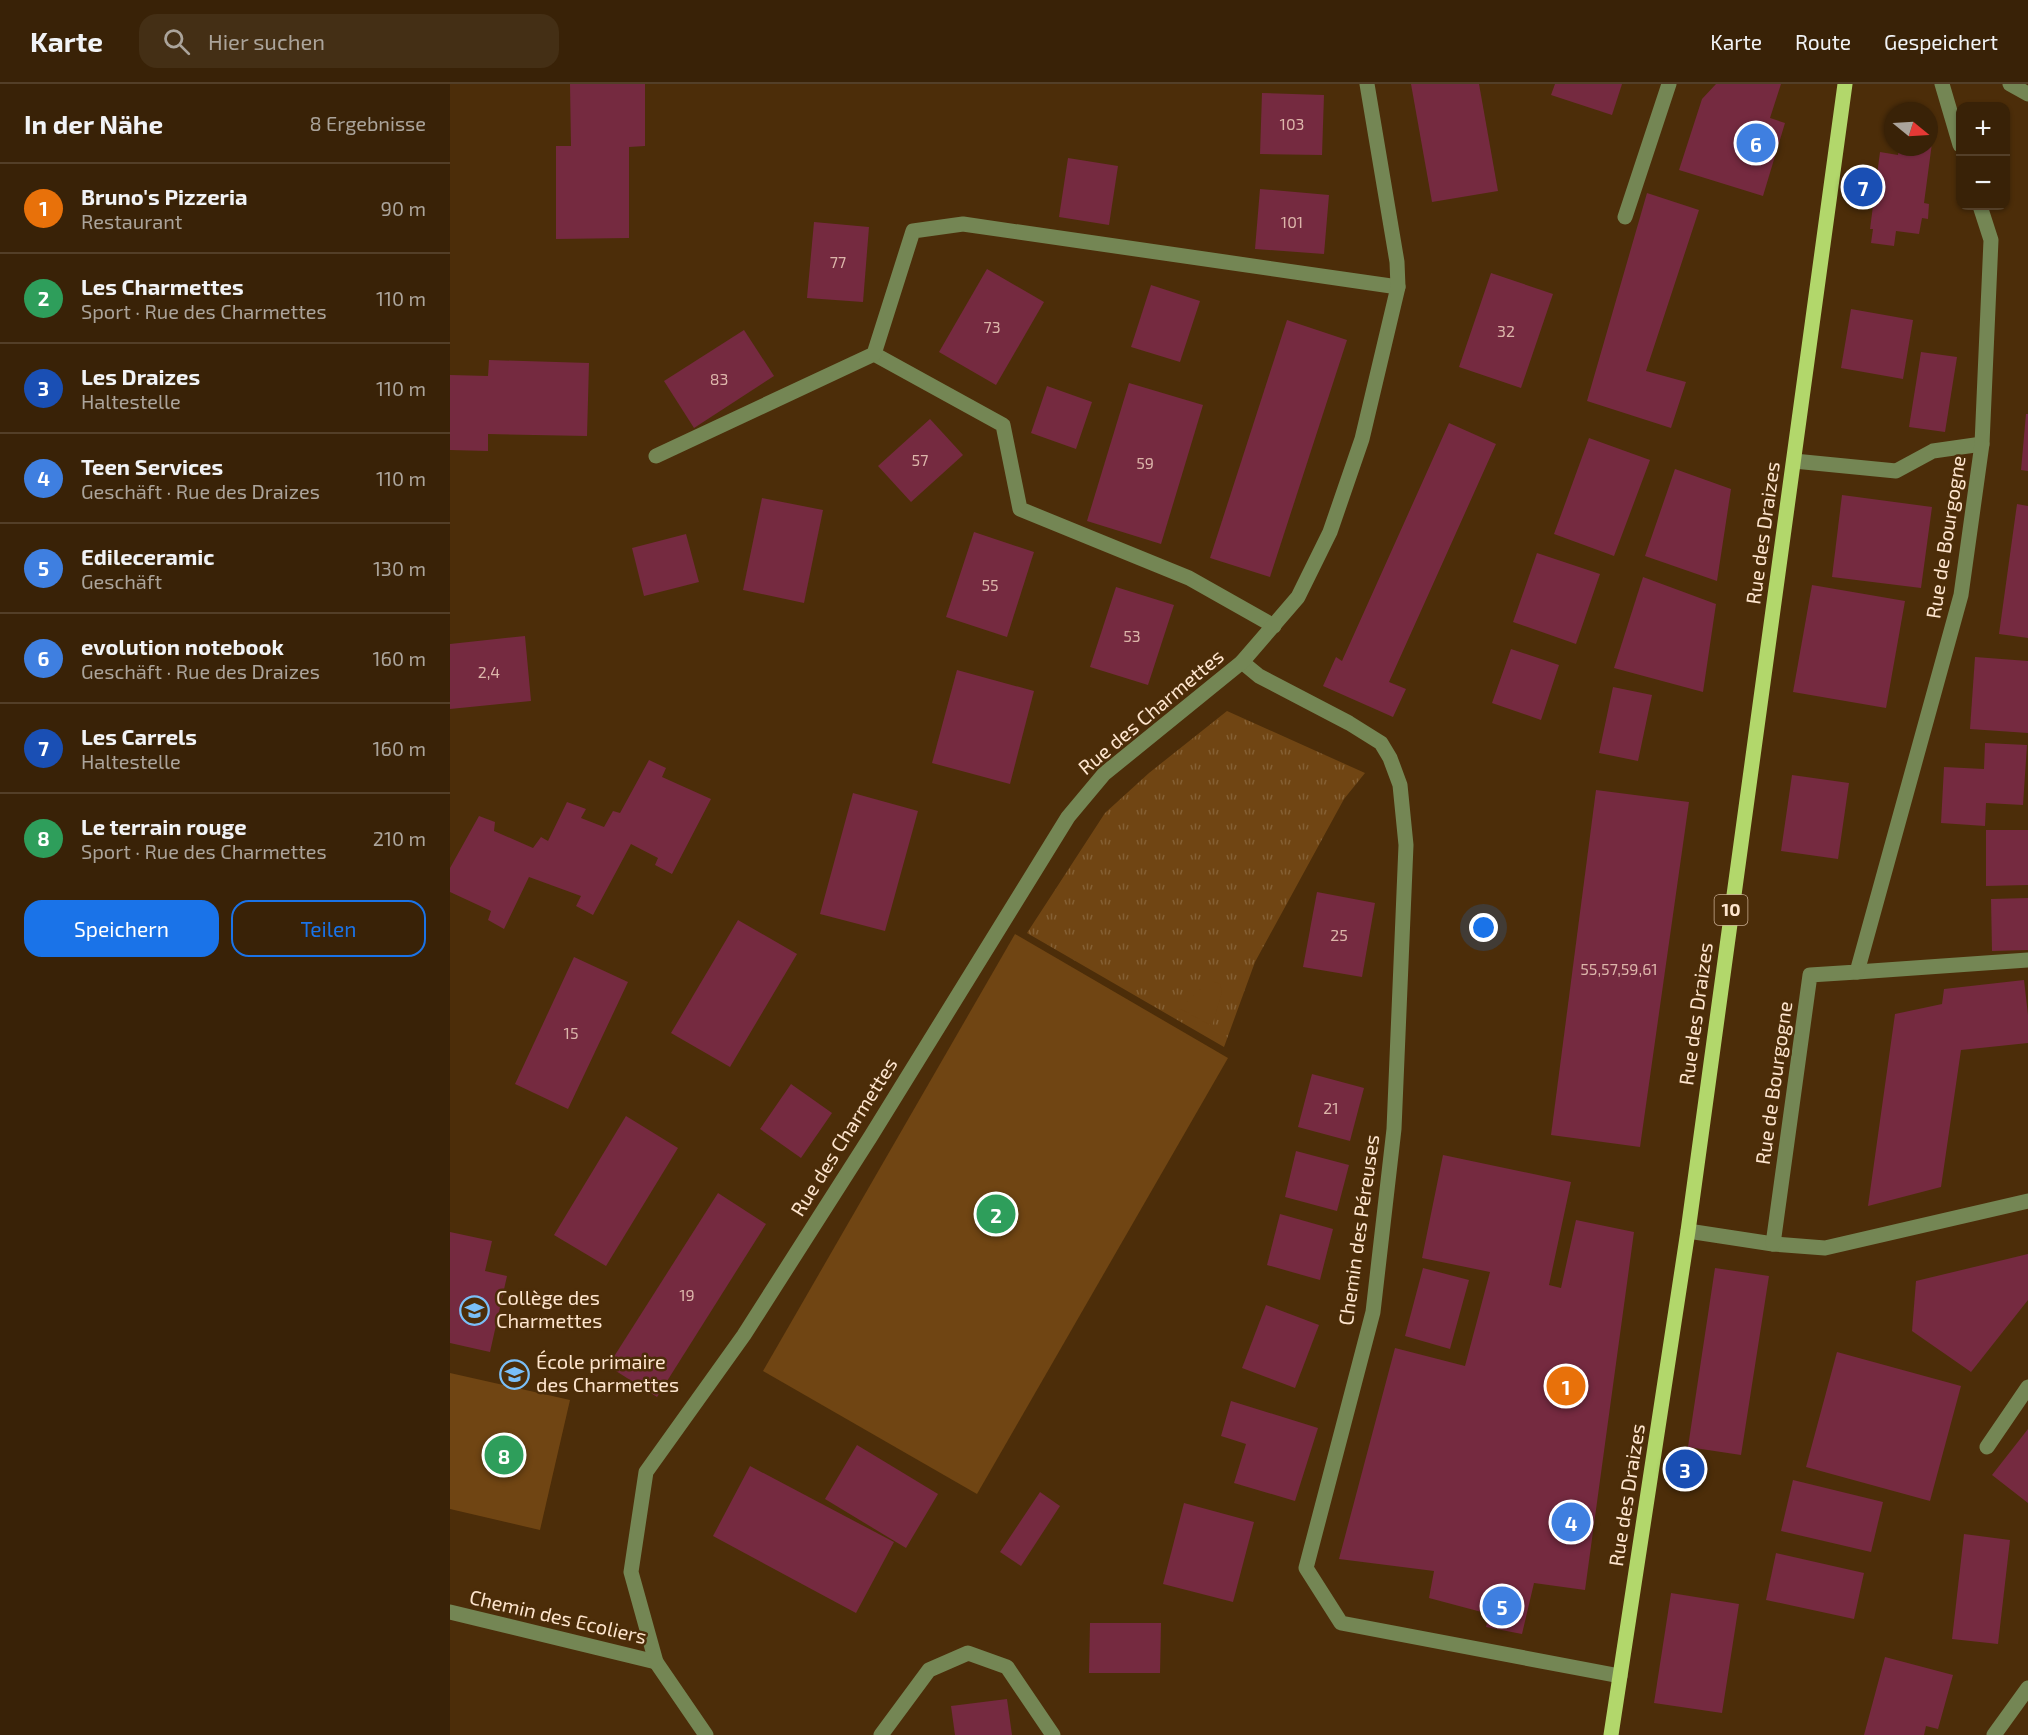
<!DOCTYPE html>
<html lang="de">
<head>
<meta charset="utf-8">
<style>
	:root { --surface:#392207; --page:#442f15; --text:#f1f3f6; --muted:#aba49b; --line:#533f28; --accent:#1a73e8 }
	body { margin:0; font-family:"Exo 2",sans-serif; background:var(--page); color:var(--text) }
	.controls { position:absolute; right:18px; top:18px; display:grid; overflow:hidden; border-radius:12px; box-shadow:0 2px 4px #0004 }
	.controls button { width:54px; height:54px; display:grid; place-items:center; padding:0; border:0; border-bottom:2px solid var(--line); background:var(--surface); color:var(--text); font:30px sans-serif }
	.compass { position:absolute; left:1434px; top:18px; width:54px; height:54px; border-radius:50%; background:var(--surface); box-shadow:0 2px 4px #0004; rotate:108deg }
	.you { position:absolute; left:1034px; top:844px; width:21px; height:21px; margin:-15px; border:4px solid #fff; border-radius:50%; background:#1a73e8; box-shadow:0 0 0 9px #1a73e833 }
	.badge { display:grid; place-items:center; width:39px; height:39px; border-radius:50%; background:var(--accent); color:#fff; font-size:20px; font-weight:700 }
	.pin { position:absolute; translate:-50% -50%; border:3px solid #fff; box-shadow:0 2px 6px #0006 }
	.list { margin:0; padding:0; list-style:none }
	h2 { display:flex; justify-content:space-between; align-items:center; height:78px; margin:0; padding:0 24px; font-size:26px }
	h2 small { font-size:20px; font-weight:400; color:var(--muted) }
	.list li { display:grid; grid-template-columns:39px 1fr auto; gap:18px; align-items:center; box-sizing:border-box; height:90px; padding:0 24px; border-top:2px solid var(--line) }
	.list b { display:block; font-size:22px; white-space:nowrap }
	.list p { margin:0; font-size:20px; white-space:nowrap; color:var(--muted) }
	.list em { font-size:20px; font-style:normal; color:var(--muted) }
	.actions { display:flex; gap:12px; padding:18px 24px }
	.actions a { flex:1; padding:14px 0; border:2px solid var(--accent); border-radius:18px; text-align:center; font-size:21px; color:var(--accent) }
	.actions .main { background:var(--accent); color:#fff }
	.icon { flex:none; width:33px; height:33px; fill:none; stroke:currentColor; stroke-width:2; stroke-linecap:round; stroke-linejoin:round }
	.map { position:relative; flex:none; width:1578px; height:1651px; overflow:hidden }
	header { display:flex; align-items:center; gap:36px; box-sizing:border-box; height:84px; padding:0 30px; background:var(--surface); border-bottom:2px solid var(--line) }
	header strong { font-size:28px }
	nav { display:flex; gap:33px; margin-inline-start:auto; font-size:21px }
	.search { width:420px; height:54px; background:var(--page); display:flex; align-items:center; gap:15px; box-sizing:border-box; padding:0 21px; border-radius:18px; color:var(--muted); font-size:22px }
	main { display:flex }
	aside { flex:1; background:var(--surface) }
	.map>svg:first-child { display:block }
</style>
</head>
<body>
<header>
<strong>Karte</strong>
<div class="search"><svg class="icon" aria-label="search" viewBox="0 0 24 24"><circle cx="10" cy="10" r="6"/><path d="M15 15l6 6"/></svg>Hier suchen</div>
<nav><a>Karte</a><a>Route</a><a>Gespeichert</a></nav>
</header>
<main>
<aside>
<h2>In der Nähe<small>8 Ergebnisse</small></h2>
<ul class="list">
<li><span class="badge" style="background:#e8710a">1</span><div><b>Bruno's Pizzeria</b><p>Restaurant</p></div><em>90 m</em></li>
<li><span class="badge" style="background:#2e9e5b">2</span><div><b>Les Charmettes</b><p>Sport · Rue des Charmettes</p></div><em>110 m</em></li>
<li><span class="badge" style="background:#1a4fb4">3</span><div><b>Les Draizes</b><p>Haltestelle</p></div><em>110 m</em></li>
<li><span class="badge" style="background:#3f7fe0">4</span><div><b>Teen Services</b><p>Geschäft · Rue des Draizes</p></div><em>110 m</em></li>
<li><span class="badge" style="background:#3f7fe0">5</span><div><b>Edileceramic</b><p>Geschäft</p></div><em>130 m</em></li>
<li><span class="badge" style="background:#3f7fe0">6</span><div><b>evolution notebook</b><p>Geschäft · Rue des Draizes</p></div><em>160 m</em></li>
<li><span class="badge" style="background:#1a4fb4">7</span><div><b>Les Carrels</b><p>Haltestelle</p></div><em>160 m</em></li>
<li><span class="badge" style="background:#2e9e5b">8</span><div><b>Le terrain rouge</b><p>Sport · Rue des Charmettes</p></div><em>210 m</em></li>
</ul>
<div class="actions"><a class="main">Speichern</a><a>Teilen</a></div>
</aside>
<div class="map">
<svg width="1578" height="1651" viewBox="0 0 1578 1651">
	<defs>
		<pattern id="grass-tufts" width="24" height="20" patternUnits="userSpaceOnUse" patternTransform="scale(1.5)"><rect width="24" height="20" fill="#704513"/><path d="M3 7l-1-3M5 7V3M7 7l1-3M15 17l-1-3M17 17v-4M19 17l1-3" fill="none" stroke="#856034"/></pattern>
	</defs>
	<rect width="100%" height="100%" fill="#4c2d09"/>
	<!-- grass -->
	<path fill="url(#grass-tufts)" d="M777 627 915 689 894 715 805 878 774 963 577 849 655 729 699 689Z"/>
	<!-- pitch -->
	<g fill="#704513">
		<path d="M565 850 778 974 527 1410 313 1287Z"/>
		<path d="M762 897 770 900 772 908 762 942 729 924 758 899Z"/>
		<path d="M0 1289 120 1316 90 1446 0 1425Z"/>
	</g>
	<!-- building -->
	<g fill="#752a40">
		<path d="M120 0H195V62L179 63V154L106 155V62H121Z"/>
		<path d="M961 0H1029L1048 107 982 118Z"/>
		<path d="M1105 0H1172L1162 31 1101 11Z"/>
		<path d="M1266 0H1331L1320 34 1335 39 1313 112 1229 86 1252 15Z"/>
		<path d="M812 9 874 11 872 71 810 70Z"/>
		<path d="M1479 58 1482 59 1474 119 1479 120 1478 135 1472 134 1469 150 1446 147 1444 162 1421 159 1423 145H1420L1430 68 1448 71 1449 63H1479Z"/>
		<path d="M618 74 668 82 659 141 609 133Z"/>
		<path d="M810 105 879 111 874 170 805 165Z"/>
		<path d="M1197 109 1249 126 1196 287 1236 298 1221 344 1137 317Z"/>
		<path d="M364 138 419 143 413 218 357 214Z"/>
		<path d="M537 185 594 218 546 301 489 268Z"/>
		<path d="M1041 189 1103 210 1071 304 1009 283Z"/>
		<path d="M701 201 750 217 730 278 681 263Z"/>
		<path d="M1401 225 1463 236 1453 295 1391 284Z"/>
		<path d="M837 236 897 256 820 493 760 474Z"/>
		<path d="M294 246 324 292 244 344 214 297Z"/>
		<path d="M1471 268 1507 273 1495 348 1459 343Z"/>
		<path d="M39 276 139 279 137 352 38 350V367L0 366V291L38 292Z"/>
		<path d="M679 299 753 321 711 460 637 437Z"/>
		<path d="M597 302 642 318 626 365 581 349Z"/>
		<path d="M1576 330H1578V387L1571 386Z"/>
		<path d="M480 335 513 371 461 418 428 382Z"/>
		<path d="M999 339 1046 360 939 598 956 605 943 633 873 602 886 573 892 577Z"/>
		<path d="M1139 354 1200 376 1164 472 1104 450Z"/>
		<path d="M1225 385 1281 405 1267 497 1195 472Z"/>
		<path d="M1392 411 1482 423 1471 504 1382 493Z"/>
		<path d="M312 414 373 426 354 519 293 506Z"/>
		<path d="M1567 420 1578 422V554L1549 550Z"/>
		<path d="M524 448 584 468 557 553 496 533Z"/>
		<path d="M236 450 249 498 194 512 182 464Z"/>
		<path d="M1087 469 1150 490 1126 560 1063 538Z"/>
		<path d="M1193 493 1266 520 1253 608 1164 584Z"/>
		<path d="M1362 501 1455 517 1436 624 1343 608Z"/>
		<path d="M666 503 724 521 698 601 640 583Z"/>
		<path d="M75 552 81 617 0 625V560Z"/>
		<path d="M1061 565 1109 581 1091 636 1042 619Z"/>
		<path d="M1525 573 1578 577V649L1520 645Z"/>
		<path d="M507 586 584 607 560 700 482 679Z"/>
		<path d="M1163 603 1202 611 1188 677 1149 669Z"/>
		<path d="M1535 659 1577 661 1573 721 1536 719 1535 742 1491 739 1494 683 1534 685Z"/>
		<path d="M199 676 216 684 212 693 261 715 222 790 205 781 208 774 181 760 143 831 126 822 131 812 79 793 54 845 38 836 41 827 0 808V784L29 732 45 738 44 747 83 764 91 753 98 757 117 718 136 725 131 734 154 743 163 727 170 729Z"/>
		<path d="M1342 691 1399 699 1388 775 1331 767Z"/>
		<path d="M1146 706 1239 718 1190 1063 1101 1051Z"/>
		<path d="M403 709 468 727 435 847 370 830Z"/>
		<path d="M1536 746H1578V801L1536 802Z"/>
		<path d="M867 808 925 819 912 893 853 883Z"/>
		<path d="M1578 814V866L1542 867 1541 815Z"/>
		<path d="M288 836 347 870 280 983 221 949Z"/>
		<path d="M124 873 178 898 118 1025 65 1000Z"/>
		<path d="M1574 896 1578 931V959L1511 966 1491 1103 1418 1122 1445 930 1492 920 1494 905Z"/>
		<path d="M862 990 914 1004 900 1057 848 1043Z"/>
		<path d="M341 1000 382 1029 351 1074 310 1045Z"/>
		<path d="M176 1032 228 1064 156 1182 104 1151Z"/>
		<path d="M846 1067 899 1081 887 1127 835 1113Z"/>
		<path d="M993 1071 1121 1098 1099 1201 1111 1204 1126 1136 1184 1148 1135 1506 1084 1499 1072 1550 1036 1543 1039 1530 979 1514 984 1487 889 1475 945 1264 1015 1282 1040 1188 972 1174Z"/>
		<path d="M268 1109 316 1140 207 1313 158 1282Z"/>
		<path d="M830 1130 883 1145 870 1196 817 1181Z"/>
		<path d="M0 1148 42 1157 35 1187 57 1192 40 1268 0 1259Z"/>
		<path d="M1578 1170V1216L1521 1288 1462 1247 1466 1197Z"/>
		<path d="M973 1184 1019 1196 1000 1265 955 1252Z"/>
		<path d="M1265 1184 1319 1192 1291 1371 1238 1363Z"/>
		<path d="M816 1221 869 1241 845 1304 792 1284Z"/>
		<path d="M1387 1268 1511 1302 1480 1417 1356 1383Z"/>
		<path d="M781 1317 868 1344 845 1417 784 1399 796 1360 771 1352Z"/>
		<path d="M1578 1345V1419L1542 1391Z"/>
		<path d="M407 1361 488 1410 456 1464 375 1415Z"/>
		<path d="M300 1382 444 1458 406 1529 263 1452Z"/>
		<path d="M1343 1396 1433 1418 1421 1468 1331 1447Z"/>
		<path d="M590 1408 610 1422 571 1482 550 1468Z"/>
		<path d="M734 1419 804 1438 783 1518 713 1500Z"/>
		<path d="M1514 1450 1560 1456 1548 1560 1502 1555Z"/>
		<path d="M1326 1469 1414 1489 1404 1535 1316 1516Z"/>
		<path d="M1221 1509 1289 1520 1272 1629 1204 1619Z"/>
		<path d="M640 1539H711L710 1589H639Z"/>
		<path d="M1435 1573 1503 1591 1488 1645 1476 1642 1474 1651H1414Z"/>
		<path d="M557 1615 562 1651H505L501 1622Z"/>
	</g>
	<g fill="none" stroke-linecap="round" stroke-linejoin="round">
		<!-- minor -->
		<g stroke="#748654" stroke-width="15">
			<path d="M1492 0 1510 61"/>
			<path d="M1560 0 1578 10"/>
			<path d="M1175 133 1219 0"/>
			<path d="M424 270 553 341 570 425 739 494 824 542"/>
			<path d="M206 372 424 270 463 147 513 140 948 203"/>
			<path d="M1344 377 1446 387 1483 367 1532 360"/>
			<path d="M792 578 809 592 899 639 931 659 940 674 950 701 956 761 944 1045 923 1228 856 1484 891 1539 1170 1592"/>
			<path d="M1407 888 1578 876"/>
			<path d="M1238 1147 1323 1160 1375 1164 1578 1117"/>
			<path d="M1323 1160 1360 891 1407 888 1511 511 1532 360 1541 156 1530 122"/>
			<path d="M1537 1363 1578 1303"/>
			<path d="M0 1528 206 1578"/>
			<path d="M256 1651 206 1578 181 1488 196 1388 294 1251 421 1052 618 733 654 690 792 578 848 513 880 448 912 355 948 203 947 178 917 0"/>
			<path d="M431 1651 479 1586 518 1569 557 1583 603 1651"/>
			<path d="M1544 1651 1578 1604"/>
		</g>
		<!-- major -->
		<path stroke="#b2d76b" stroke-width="15" d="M1161 1651 1238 1147 1395 0"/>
	</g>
	<!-- icons -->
	<defs>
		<symbol id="school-ring" viewBox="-11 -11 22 22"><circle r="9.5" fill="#4c2d09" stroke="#7abff8" stroke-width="1.5"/><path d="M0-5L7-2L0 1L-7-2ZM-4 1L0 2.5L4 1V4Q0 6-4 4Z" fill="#7abff8"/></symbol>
	</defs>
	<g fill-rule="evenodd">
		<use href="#school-ring" x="8" y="1210" width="33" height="33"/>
		<use href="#school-ring" x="48" y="1274" width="33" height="33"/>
	</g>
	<g text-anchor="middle" stroke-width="5" stroke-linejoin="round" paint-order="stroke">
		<!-- number labels -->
		<g font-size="16" fill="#dcb6aa">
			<text x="842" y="46">103</text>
			<text x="842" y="144">101</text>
			<text x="388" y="184">77</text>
			<text x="542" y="249">73</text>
			<text x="1056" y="253">32</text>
			<text x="269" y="301">83</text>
			<text x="470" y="382">57</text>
			<text x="695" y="385">59</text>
			<text x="540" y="507">55</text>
			<text x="682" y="558">53</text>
			<text x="39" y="594">2,4</text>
			<text x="889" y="857">25</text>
			<text x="1169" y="891">55,57,59,61</text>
			<text x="121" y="955">15</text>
			<text x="881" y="1030">21</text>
			<text x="237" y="1217">19</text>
		</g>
		<!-- shield labels -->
		<rect fill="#4c2d09" stroke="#c9ae93" stroke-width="1.5" x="1264.5" y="811" width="33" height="30" rx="4.5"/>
		<g font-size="18" font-weight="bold" fill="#fee5ce">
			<text x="1281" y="832">10</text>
		</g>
		<!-- street labels -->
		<g font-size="20" fill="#fee5ce" stroke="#4c2d09">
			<text transform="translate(1313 449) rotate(-82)" y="7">Rue des Draizes</text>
			<text transform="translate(1496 453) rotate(-81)" y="7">Rue de Bourgogne</text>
			<text transform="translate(701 628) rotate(-40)" y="7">Rue des Charmettes</text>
			<text transform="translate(1246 930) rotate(-82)" y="7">Rue des Draizes</text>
			<text transform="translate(1324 999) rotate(-82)" y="7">Rue de Bourgogne</text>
			<text transform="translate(394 1053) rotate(-58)" y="7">Rue des Charmettes</text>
			<text transform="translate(909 1146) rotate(-82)" y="7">Chemin des Péreuses</text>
			<text transform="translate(1177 1411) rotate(-81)" y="7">Rue des Draizes</text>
			<text transform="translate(108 1533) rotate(13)" y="7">Chemin des Ecoliers</text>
		</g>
		<!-- poi labels -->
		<g font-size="20" fill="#fee5ce" stroke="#4c2d09" text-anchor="start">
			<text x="46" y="1221">Collège des<tspan x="46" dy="23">Charmettes</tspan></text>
			<text x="86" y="1285">École primaire<tspan x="86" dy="23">des Charmettes</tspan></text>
		</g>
	</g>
</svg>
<div class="controls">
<button>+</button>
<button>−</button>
</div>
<svg class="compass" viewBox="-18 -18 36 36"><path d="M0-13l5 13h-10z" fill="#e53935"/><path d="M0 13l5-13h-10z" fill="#aba49b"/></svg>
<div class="you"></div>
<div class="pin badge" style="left:1116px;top:1302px;background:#e8710a">1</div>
<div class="pin badge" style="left:546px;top:1130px;background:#2e9e5b">2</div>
<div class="pin badge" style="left:1235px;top:1385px;background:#1a4fb4">3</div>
<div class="pin badge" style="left:1121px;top:1438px;background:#3f7fe0">4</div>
<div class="pin badge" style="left:1052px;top:1522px;background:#3f7fe0">5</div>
<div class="pin badge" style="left:1306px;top:59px;background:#3f7fe0">6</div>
<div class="pin badge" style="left:1413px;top:103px;background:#1a4fb4">7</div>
<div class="pin badge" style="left:54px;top:1371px;background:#2e9e5b">8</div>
</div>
</main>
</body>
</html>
